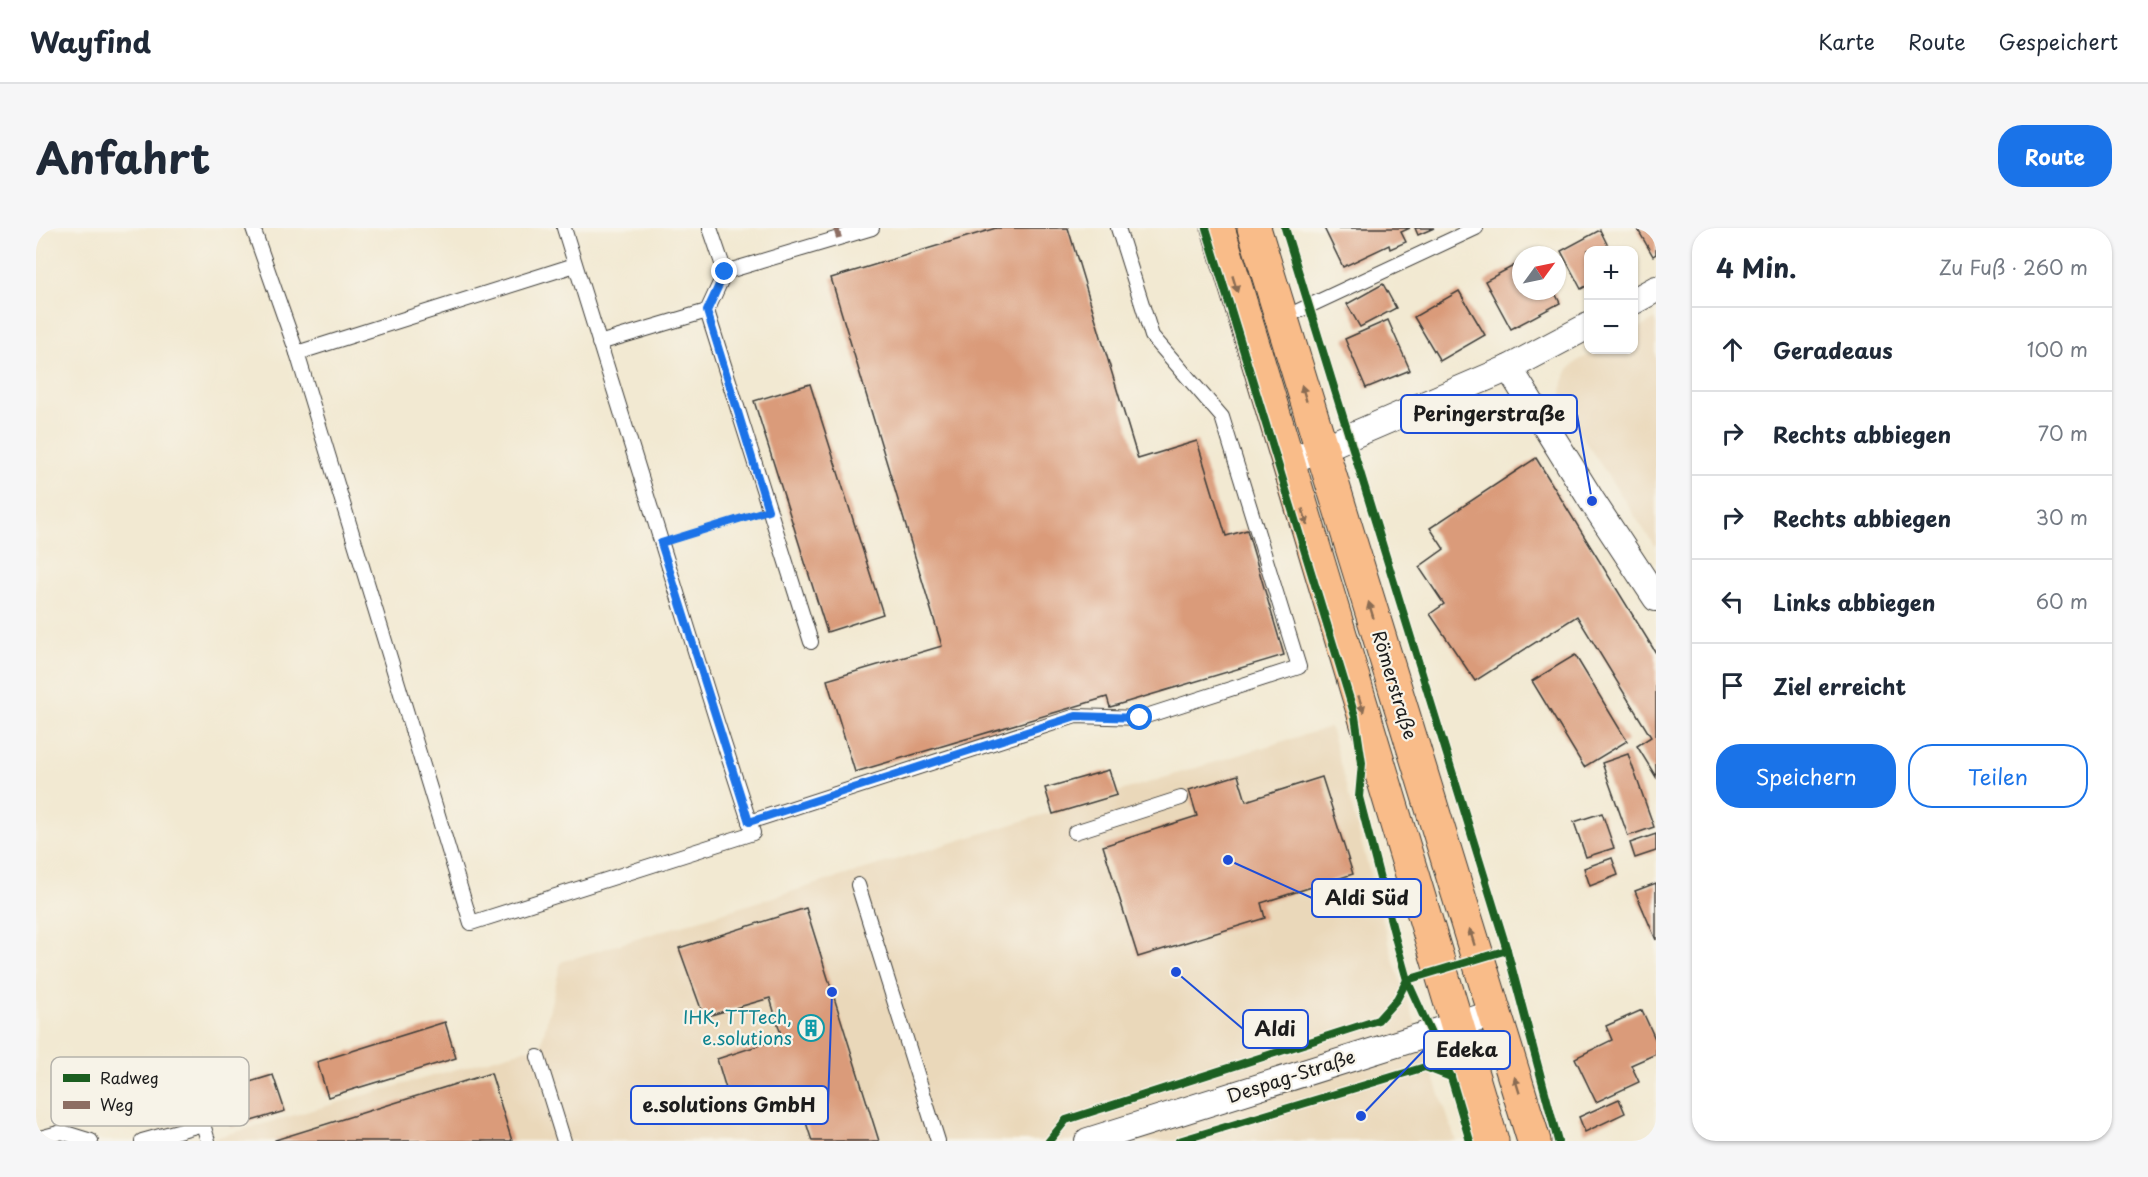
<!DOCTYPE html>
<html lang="de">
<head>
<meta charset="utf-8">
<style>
	:root { --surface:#fff; --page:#f6f6f7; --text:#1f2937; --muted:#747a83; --line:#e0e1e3; --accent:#1a73e8 }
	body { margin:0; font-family:"Playpen Sans",sans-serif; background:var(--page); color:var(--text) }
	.controls { position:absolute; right:18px; top:18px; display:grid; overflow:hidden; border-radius:12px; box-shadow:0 2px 4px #0004 }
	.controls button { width:54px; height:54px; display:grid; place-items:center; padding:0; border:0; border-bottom:2px solid var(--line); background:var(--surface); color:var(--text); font:30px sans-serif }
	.compass { position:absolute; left:1476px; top:18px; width:54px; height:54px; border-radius:50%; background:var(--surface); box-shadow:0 2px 4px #0004; rotate:57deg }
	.stop { position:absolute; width:18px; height:18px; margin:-14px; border:4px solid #1a73e8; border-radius:50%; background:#fff }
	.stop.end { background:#1a73e8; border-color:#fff; box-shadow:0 2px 6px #0008 }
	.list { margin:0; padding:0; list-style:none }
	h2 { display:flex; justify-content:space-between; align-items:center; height:78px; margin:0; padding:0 24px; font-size:26px }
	h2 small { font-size:20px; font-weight:400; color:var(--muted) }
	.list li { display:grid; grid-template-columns:39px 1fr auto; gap:18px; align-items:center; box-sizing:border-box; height:84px; padding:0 24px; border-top:2px solid var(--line) }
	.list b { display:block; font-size:22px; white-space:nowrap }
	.list em { font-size:20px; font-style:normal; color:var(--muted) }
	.actions { display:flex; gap:12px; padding:18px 24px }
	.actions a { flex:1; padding:14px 0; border:2px solid var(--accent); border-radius:24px; text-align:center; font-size:21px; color:var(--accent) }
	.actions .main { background:var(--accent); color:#fff }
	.icon { flex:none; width:33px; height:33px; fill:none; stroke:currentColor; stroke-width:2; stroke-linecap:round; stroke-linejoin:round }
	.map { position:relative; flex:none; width:1620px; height:913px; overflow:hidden; border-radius:24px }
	header { display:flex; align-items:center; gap:36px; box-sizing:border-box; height:84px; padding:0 30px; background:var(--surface); border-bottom:2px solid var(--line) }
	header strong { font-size:28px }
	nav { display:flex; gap:33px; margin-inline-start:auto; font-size:21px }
	.intro { display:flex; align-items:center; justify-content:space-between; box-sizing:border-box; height:144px; padding:0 36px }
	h1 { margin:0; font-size:42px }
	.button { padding:15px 27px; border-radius:24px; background:var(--accent); color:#fff; font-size:21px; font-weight:700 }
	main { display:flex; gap:36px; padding:0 36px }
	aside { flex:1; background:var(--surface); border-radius:24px; box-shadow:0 2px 4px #0004 }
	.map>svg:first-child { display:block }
</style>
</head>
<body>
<header>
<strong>Wayfind</strong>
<nav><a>Karte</a><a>Route</a><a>Gespeichert</a></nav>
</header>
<div class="intro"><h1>Anfahrt</h1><a class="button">Route</a></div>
<main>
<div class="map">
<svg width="1620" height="913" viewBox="0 0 1620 913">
	<rect width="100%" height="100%" fill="#f7f3e8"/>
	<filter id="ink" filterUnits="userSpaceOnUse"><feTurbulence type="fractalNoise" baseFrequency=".0167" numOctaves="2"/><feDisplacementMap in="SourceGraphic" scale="12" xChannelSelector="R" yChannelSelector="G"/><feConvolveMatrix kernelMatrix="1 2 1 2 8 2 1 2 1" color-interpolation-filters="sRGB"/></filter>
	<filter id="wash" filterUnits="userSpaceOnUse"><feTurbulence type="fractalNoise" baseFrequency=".008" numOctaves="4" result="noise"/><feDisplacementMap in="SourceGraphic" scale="24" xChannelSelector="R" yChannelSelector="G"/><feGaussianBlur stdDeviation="1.35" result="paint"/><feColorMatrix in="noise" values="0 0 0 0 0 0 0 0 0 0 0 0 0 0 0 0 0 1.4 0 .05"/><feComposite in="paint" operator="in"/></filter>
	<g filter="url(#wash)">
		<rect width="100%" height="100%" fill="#f2e9d2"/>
		<!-- built -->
		<g fill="#ead8ba">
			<path d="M1620 91V320L1535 192 1528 180 1526 167 1527 154 1533 141 1543 132 1563 122H1598V103Z"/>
			<path d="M1294 499 1359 737 1420 913H168L505 817 525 734Z"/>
		</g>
		<g id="blocks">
			<!-- building -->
			<g fill="#da9b7a">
				<path d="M960 0H1032L1102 231 1161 213 1190 308 1211 302 1248 427 1074 479 1071 469 819 544 791 452 906 418 795 50Z"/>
				<path d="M1288 0H1374L1365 4 1370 14 1354 21 1353 17 1307 39Z"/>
				<path d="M1379 0H1398L1382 7Z"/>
				<path d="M1601 0H1620V26L1617 28Z"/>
				<path d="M1564 2 1574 22H1552V57L1545 61 1525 23Z"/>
				<path d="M1485 34V63H1518L1524 75 1475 101 1449 53Z"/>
				<path d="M1347 56 1360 80 1324 99 1311 76Z"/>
				<path d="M1423 63 1449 107 1404 133 1378 89Z"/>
				<path d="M1352 92 1374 142 1330 160 1309 111Z"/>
				<path d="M774 156 847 386 791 404 718 173Z"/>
				<path d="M1500 230 1620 425V549L1601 518 1615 509 1541 388 1439 453 1394 386 1408 376 1383 339 1408 321 1394 300Z"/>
				<path d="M1539 427 1591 513 1548 539 1496 453Z"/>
				<path d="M1592 526 1618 599 1592 608 1566 535Z"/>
				<path d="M1073 542 1081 567 1017 586 1009 560Z"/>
				<path d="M1202 547 1210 573 1286 549 1317 646 1225 675 1229 690 1102 729 1067 618 1161 588 1153 562Z"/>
				<path d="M1566 585 1578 620 1550 629 1538 594Z"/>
				<path d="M1620 606V623L1599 630 1594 615Z"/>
				<path d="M1576 630 1582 647 1554 658 1548 640Z"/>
				<path d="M1620 655V712L1599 663Z"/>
				<path d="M770 680 843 913H776L764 876 700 894 681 831 746 810 734 770 668 789 643 720Z"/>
				<path d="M1606 782 1620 813V826L1595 837 1603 854 1560 874 1539 830 1576 812 1570 798Z"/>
				<path d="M409 794 420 830 292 869 281 834Z"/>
				<path d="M455 845 476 913H239V912Z"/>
				<path d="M237 847 249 883 195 899 184 863Z"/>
				<path d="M1583 871 1589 885 1549 904 1543 889Z"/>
			</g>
		</g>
	</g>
	<g filter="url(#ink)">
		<use href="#blocks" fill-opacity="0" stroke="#3c3b37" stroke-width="1.5"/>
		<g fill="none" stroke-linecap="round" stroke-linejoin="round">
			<defs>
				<g id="service">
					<path d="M217 0 261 125 435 695 717 605 681 494 528 0"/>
					<path d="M674 0 689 44 836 0"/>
					<path d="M671 83 775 414"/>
					<path d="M1245 91 1440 0"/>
					<path d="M563 115 671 83 689 44"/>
					<path d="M261 125 539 37"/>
					<path d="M713 594 1040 488 1104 490 1263 439 1186 189 1116 108 1082 0"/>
					<path d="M1039 604 1145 570"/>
					<path d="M822 657 902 913"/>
					<path d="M502 829 528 913"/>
					<path d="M0 911 26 904 55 913"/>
					<path d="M106 913 167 896 172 913"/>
				</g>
				<g id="minor">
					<path d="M1598 73 1620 61"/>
					<path d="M1473 140 1556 273 1620 370"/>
					<path d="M1252 233 1285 221 1473 140 1552 98"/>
					<path d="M1052 913 1459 785"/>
				</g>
				<g id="primary">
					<path d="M1182 0 1456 913"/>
					<path d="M1218 0 1498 913"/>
				</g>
			</defs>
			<!-- service casing -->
			<use href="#service" stroke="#3c3b37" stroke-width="16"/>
			<!-- minor casing -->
			<use href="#minor" stroke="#3c3b37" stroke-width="28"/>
			<!-- primary casing -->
			<use href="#primary" stroke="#3c3b37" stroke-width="35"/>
			<!-- path -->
			<path stroke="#3c3b37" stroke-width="4" stroke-dasharray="1.5 4.5" stroke-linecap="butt" d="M645 309 715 287"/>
			<!-- service -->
			<use href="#service" stroke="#fff" stroke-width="14"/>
			<!-- minor -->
			<use href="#minor" stroke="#fff" stroke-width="26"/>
			<!-- primary -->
			<use href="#primary" stroke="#f9bc89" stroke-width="33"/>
			<!-- quiet -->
			<path stroke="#8d6e63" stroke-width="6" stroke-dasharray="12 6" stroke-linecap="butt" d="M800 0 803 10"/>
			<defs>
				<g id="cycleway">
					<path d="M1170 0 1319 488 1326 535 1323 569 1359 709 1371 752 1415 849 1434 913"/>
					<path d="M1249 0 1471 722 1522 913"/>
					<path d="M1013 913 1030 892 1342 792 1361 771 1371 752 1471 722"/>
					<path d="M1143 913 1389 839 1415 849"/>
				</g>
			</defs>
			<!-- cycleway casing -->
			<use href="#cycleway" stroke="#f7f3e8" stroke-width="11"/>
			<!-- cycleway -->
			<use href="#cycleway" stroke="#1b5e20" stroke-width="8"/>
		</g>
		<!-- one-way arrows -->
		<defs><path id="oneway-solid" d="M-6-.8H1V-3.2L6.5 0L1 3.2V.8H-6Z" transform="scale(1.5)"/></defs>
		<g fill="#8a6c52">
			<use href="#oneway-solid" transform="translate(1199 56) rotate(73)"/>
			<use href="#oneway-solid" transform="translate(1268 165) rotate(-107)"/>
			<use href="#oneway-solid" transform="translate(1269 289) rotate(73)"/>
			<use href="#oneway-solid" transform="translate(1335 382) rotate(-107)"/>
			<use href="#oneway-solid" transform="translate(1325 476) rotate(73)"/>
			<use href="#oneway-solid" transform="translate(1436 709) rotate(-107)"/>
			<use href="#oneway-solid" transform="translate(1481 857) rotate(-107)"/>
		</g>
	</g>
	<g fill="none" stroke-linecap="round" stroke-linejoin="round" filter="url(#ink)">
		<!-- route -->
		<path stroke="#1a73e8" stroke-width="8" d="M689 44 671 83 732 282 625 315 713 594 1040 488 1104 490"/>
	</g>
	<!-- icons -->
	<defs>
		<symbol id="building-ring" viewBox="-11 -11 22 22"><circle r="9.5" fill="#f7f3e8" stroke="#0f9aa8" stroke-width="1.5"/><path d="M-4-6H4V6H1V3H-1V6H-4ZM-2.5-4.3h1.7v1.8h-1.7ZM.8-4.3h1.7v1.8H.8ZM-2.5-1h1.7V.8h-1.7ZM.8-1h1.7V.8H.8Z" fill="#0f9aa8"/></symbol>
	</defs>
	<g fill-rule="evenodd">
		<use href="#building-ring" x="760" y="785" width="30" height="30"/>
	</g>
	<g text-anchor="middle" stroke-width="4.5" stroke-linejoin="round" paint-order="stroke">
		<!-- street labels -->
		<g font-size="18" fill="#1c1c1c" stroke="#f7f3e8">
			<text transform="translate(1358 457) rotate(73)" y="6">Römerstraße</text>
			<text transform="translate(1255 849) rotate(-18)" y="6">Despag-Straße</text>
		</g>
		<!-- culture labels -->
		<g font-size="18" fill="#0d838f" stroke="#f7f3e8" text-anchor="end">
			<text x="756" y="796">IHK, TTTech,<tspan x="756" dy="21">e.solutions</tspan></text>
		</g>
	</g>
	<!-- legend -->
	<rect x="15" y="829" width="198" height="69" rx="9" fill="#f7f3e8" stroke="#b5b2ab" stroke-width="1.5"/>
	<rect x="27" y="846" width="27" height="8" fill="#1b5e20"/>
	<rect x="27" y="873" width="27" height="8" fill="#8d6e63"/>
	<g font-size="16" fill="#1c1c1c">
		<text x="64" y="856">Radweg</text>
		<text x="64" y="883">Weg</text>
	</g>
	<!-- callouts -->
	<path fill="none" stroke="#1d4ed8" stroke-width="2" d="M1556 273L1541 186M1192 632L1276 670M1140 744L1207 801M1325 888L1388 822M796 764L792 877"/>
	<g fill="#1d4ed8" stroke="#f7f3e8" stroke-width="2">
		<circle cx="1556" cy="273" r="6"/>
		<circle cx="1192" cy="632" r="6"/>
		<circle cx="1140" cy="744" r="6"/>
		<circle cx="1325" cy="888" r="6"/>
		<circle cx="796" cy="764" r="6"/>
	</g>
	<g fill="#f7f3e8" stroke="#1d4ed8" stroke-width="2">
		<rect x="1365" y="167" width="176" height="38" rx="6"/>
		<rect x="1276" y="651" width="109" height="38" rx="6"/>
		<rect x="1207" y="782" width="65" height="38" rx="6"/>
		<rect x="1388" y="803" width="86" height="38" rx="6"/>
		<rect x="595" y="858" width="197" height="38" rx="6"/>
	</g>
	<g font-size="20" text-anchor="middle" font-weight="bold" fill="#1c1c1c">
		<text x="1453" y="193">Peringerstraße</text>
		<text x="1331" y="677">Aldi Süd</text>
		<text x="1239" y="808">Aldi</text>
		<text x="1431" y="829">Edeka</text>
		<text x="693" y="884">e.solutions GmbH</text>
	</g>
</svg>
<div class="controls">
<button>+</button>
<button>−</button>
</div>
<svg class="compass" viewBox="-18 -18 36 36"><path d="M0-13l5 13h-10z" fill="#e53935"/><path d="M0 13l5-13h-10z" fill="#747a83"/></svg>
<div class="stop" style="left:1104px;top:490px"></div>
<div class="stop end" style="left:689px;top:44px"></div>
</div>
<aside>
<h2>4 Min.<small>Zu Fuß · 260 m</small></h2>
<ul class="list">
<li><svg class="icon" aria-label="ahead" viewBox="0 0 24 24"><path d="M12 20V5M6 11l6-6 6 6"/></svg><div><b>Geradeaus</b></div><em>100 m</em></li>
<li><svg class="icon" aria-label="right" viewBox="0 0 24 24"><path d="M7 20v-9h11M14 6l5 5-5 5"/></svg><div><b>Rechts abbiegen</b></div><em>70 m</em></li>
<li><svg class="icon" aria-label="right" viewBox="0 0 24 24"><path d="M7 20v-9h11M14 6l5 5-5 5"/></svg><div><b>Rechts abbiegen</b></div><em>30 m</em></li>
<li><svg class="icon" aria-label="left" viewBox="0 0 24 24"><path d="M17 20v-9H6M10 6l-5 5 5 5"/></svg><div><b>Links abbiegen</b></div><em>60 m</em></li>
<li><svg class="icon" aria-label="arrive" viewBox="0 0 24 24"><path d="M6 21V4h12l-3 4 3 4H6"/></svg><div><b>Ziel erreicht</b></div></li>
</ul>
<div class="actions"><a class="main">Speichern</a><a>Teilen</a></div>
</aside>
</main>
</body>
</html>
